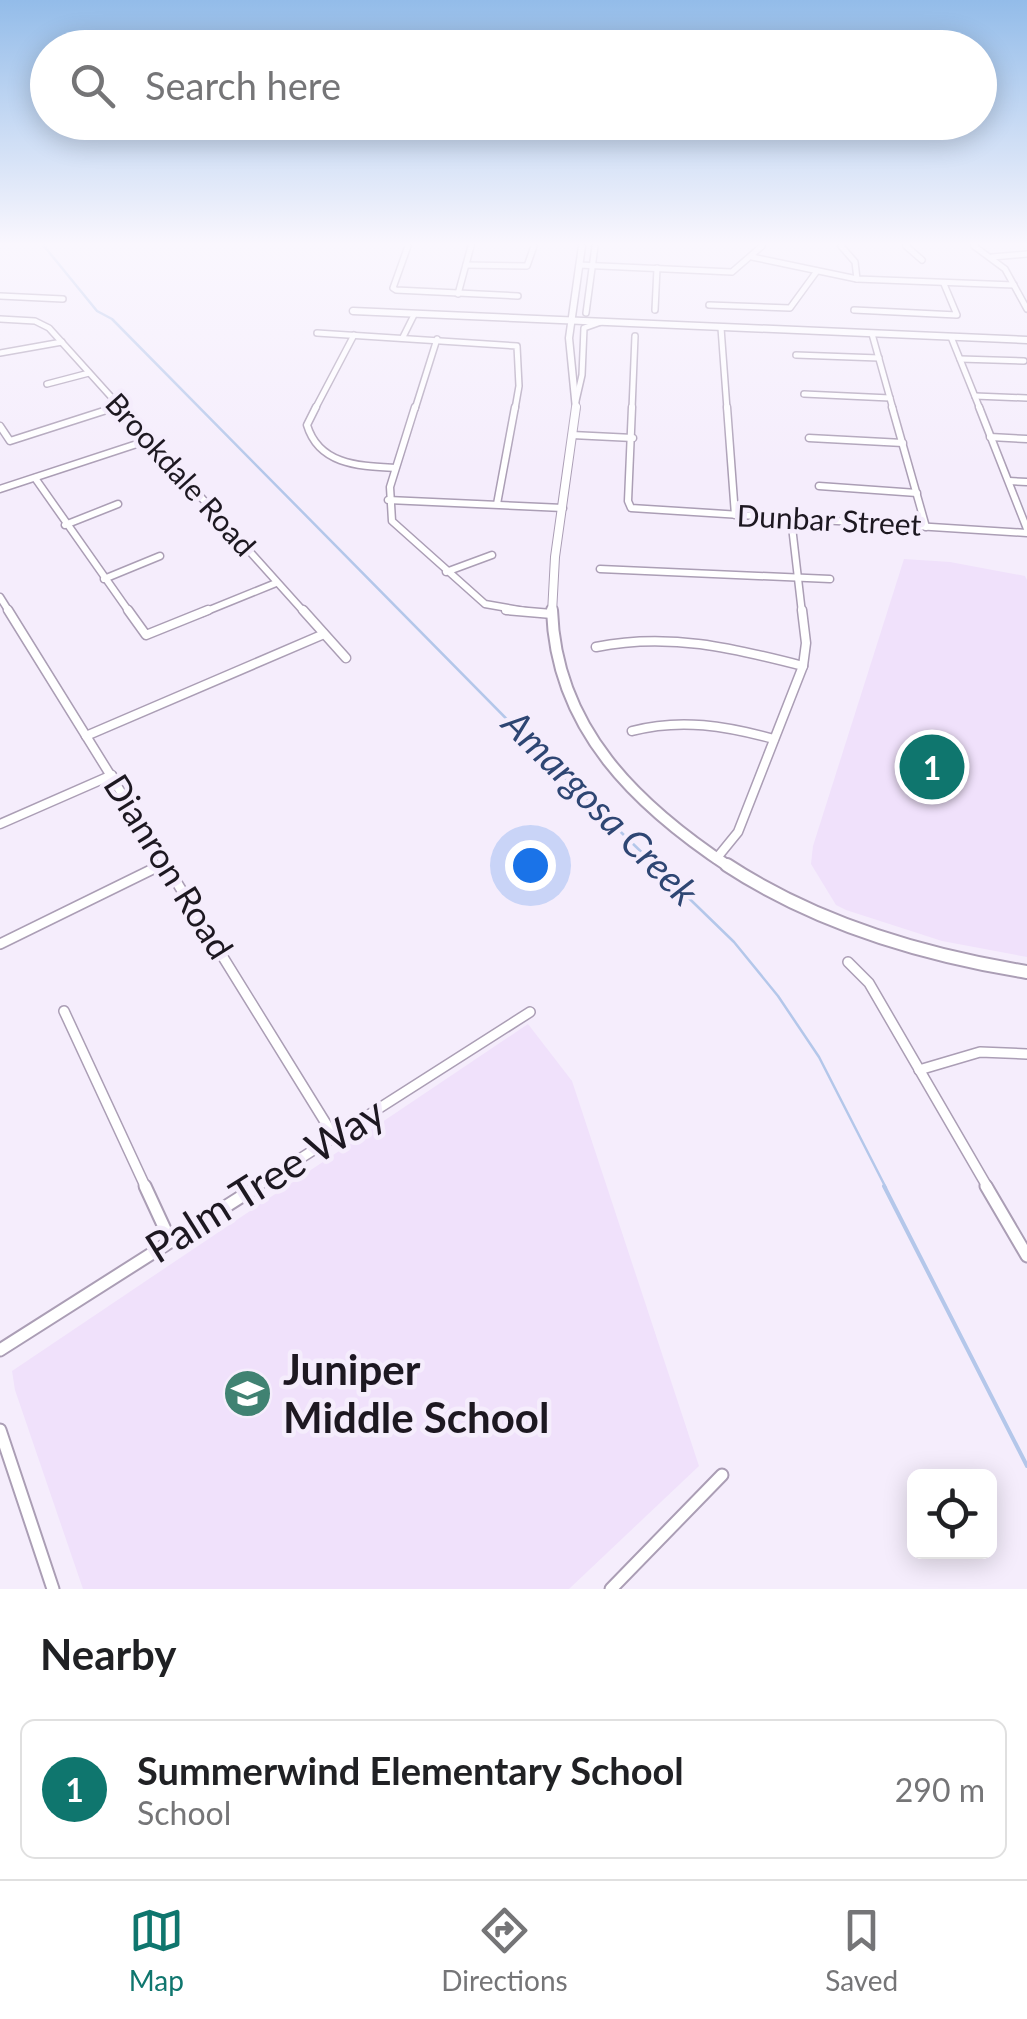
<!DOCTYPE html>
<html lang="en">
<head>
<meta charset="utf-8">
<style>
	:root { --surface:#fff; --page:#f6f6f6; --text:#202124; --muted:#757577; --line:#e0e0e0; --accent:#0f766e }
	body { margin:0; font-family:Lato,sans-serif; background:var(--page); color:var(--text) }
	.controls { position:absolute; right:30px; bottom:30px; display:grid; overflow:hidden; border-radius:15px; box-shadow:0 5px 25px #0003 }
	.controls button { width:90px; height:90px; display:grid; place-items:center; padding:0; border:0; border-bottom:2px solid var(--line); background:var(--surface); color:var(--text); font:50px sans-serif }
	.you { position:absolute; left:530px; top:865px; width:35px; height:35px; margin:-25px; border:8px solid #fff; border-radius:50%; background:#1a73e8; box-shadow:0 0 0 15px #1a73e833 }
	.badge { display:grid; place-items:center; width:65px; height:65px; border-radius:50%; background:var(--accent); color:#fff; font-size:32px; font-weight:700 }
	.pin { position:absolute; translate:-50% -50%; border:5px solid #fff; box-shadow:0 2px 10px #0006 }
	.list { margin:0; padding:0; list-style:none }
	h2 { display:flex; justify-content:space-between; align-items:center; height:130px; margin:0; padding:0 40px; font-size:42px }
	h2 small { font-size:32px; font-weight:400; color:var(--muted) }
	.list li { display:grid; grid-template-columns:65px 1fr auto; gap:30px; align-items:center; box-sizing:border-box; height:140px; margin:0 20px 20px; padding:0 20px; border:2px solid var(--line); border-radius:15px }
	.list b { display:block; font-size:38px; white-space:nowrap }
	.list p { margin:0; font-size:32px; white-space:nowrap; color:var(--muted) }
	.list em { font-size:32px; font-style:normal; color:var(--muted) }
	.icon { flex:none; width:55px; height:55px; fill:none; stroke:currentColor; stroke-width:2; stroke-linecap:round; stroke-linejoin:round }
	.map { position:relative; flex:none; width:1027px; height:1589px; overflow:hidden }
	.search { position:absolute; background:var(--surface); box-shadow:0 5px 25px #0003; left:30px; right:30px; top:30px; height:110px; display:flex; align-items:center; gap:25px; box-sizing:border-box; padding:0 35px; border-radius:55px; color:var(--muted); font-size:38px }
	.sheet { height:290px; background:var(--surface) }
	nav { display:flex; justify-content:space-around; align-items:center; box-sizing:border-box; height:140px; border-top:2px solid var(--line); background:var(--surface); font-size:28px; color:var(--muted) }
	nav a { display:grid; justify-items:center; gap:5px }
	nav .on { color:var(--accent) }
	.map>svg:first-child { display:block }
</style>
</head>
<body>
<div class="map">
<svg width="1027" height="1589" viewBox="0 0 1027 1589">
	<rect width="100%" height="100%" fill="#f5edfc"/>
	<!-- built -->
	<g fill="#f0e1fb">
		<path d="M904 559 950 562 1025 576 1027 580V957L942 941 846 910 836 905 811 864 813 846Z"/>
		<path d="M528 1024 572 1081 699 1466 569 1589H83L15 1390 12 1371Z"/>
	</g>
	<g fill="none" stroke-linecap="round" stroke-linejoin="round">
		<!-- stream-far1 -->
		<path stroke="#b4c7ea" stroke-width="2.5" d="M44 246 97 311 112 319 557 770 734 942 778 996 819 1057 886 1188"/>
		<!-- stream -->
		<path stroke="#b4c7ea" stroke-width="4" d="M884 1186 1027 1466"/>
		<defs>
			<g id="minor-far4">
				<path d="M408 246 393 288 396 290 518 296"/>
				<path d="M841 246 855 262 857 279"/>
				<path d="M906 246 922 260"/>
				<path d="M974 246 1005 269 1027 309"/>
				<path d="M752 257 857 279 1014 285"/>
				<path d="M992 257 1027 254"/>
				<path d="M466 265 527 266 534 246"/>
				<path d="M579 265 732 272 762 246"/>
				<path d="M458 294 471 246"/>
				<path d="M0 296 63 299"/>
				<path d="M709 305 790 308 817 271"/>
				<path d="M655 310 657 268"/>
				<path d="M854 310 957 315 944 284"/>
				<path d="M586 313 595 246"/>
				<path d="M0 319 35 321 49 328 122 409"/>
				<path d="M721 328 727 409"/>
				<path d="M317 333 517 346 519 386 515 409"/>
				<path d="M872 334 893 409"/>
				<path d="M403 337 414 315"/>
				<path d="M951 337 980 409"/>
				<path d="M0 353 62 342"/>
				<path d="M796 355 879 358"/>
				<path d="M960 359 1024 361"/>
				<path d="M47 384 89 373"/>
				<path d="M804 394 890 398"/>
				<path d="M975 396 1027 398"/>
				<path d="M576 401 582 375 584 328 601 322"/>
				<path d="M108 409 119 406"/>
				<path d="M315 409 354 335"/>
				<path d="M415 409 437 339"/>
				<path d="M632 409 635 336"/>
			</g>
			<g id="minor-far3">
				<path d="M120 407 305 613"/>
				<path d="M316 407 307 425C319 465 359 466 395 468"/>
				<path d="M415 407 390 487 392 521 485 604 536 613"/>
				<path d="M632 407 628 501 631 508 1027 533"/>
				<path d="M727 407 735 515"/>
				<path d="M892 407 926 527"/>
				<path d="M979 407 1027 529"/>
				<path d="M0 426 10 441 116 407"/>
				<path d="M572 435 633 438"/>
				<path d="M990 437 1027 439"/>
				<path d="M809 438 903 443"/>
				<path d="M35 478 130 613"/>
				<path d="M1009 481 1027 482"/>
				<path d="M819 486 917 493"/>
				<path d="M0 489 149 440"/>
				<path d="M388 500 563 508"/>
				<path d="M497 504 515 407"/>
				<path d="M791 518 802 613"/>
				<path d="M65 525 118 504"/>
				<path d="M600 569 830 579"/>
				<path d="M446 572 492 555"/>
				<path d="M104 579 160 556"/>
				<path d="M0 597 10 613"/>
				<path d="M202 613 276 583"/>
			</g>
			<g id="minor-far2">
				<path d="M8 610 168 868"/>
				<path d="M128 610 146 635 208 610"/>
				<path d="M303 610 346 658"/>
				<path d="M506 610 552 614"/>
				<path d="M596 647C668 632 733 648 803 666"/>
				<path d="M632 731C681 718 726 726 774 739"/>
				<path d="M86 736 324 634"/>
				<path d="M0 824 112 775"/>
				<path d="M716 859 738 832 803 666 806 643 802 610"/>
				<path d="M156 868 166 863"/>
			</g>
			<g id="minor-far1">
				<path d="M166 865 335 1138"/>
				<path d="M0 944 161 865"/>
				<path d="M848 962 869 983 988 1188"/>
				<path d="M64 1011 146 1188"/>
				<path d="M919 1070 980 1052 1027 1054"/>
				<path d="M254 1188 530 1012"/>
			</g>
			<g id="minor">
				<path d="M145 1186 170 1240"/>
				<path d="M986 1186 1027 1256"/>
				<path d="M0 1350 258 1186"/>
				<path d="M0 1430 53 1589"/>
				<path d="M611 1589 722 1475"/>
			</g>
			<g id="tertiary-far3">
				<path d="M353 311 1027 340"/>
				<path d="M576 409 569 338 582 246"/>
			</g>
			<path id="tertiary-far2" d="M552 613 555 557 576 407"/>
			<path id="tertiary-far1" d="M552 610C556 729 637 806 731 868"/>
			<path id="tertiary" d="M727 865C817 924 922 955 1027 972"/>
		</defs>
		<!-- minor-far4 casing -->
		<use href="#minor-far4" stroke="#ab9eb5" stroke-width="8"/>
		<!-- minor-far3 casing -->
		<use href="#minor-far3" stroke="#ab9eb5" stroke-width="9"/>
		<!-- minor-far2 casing -->
		<use href="#minor-far2" stroke="#ab9eb5" stroke-width="11"/>
		<!-- minor-far1 casing -->
		<use href="#minor-far1" stroke="#ab9eb5" stroke-width="12"/>
		<!-- minor casing -->
		<use href="#minor" stroke="#ab9eb5" stroke-width="15"/>
		<!-- tertiary-far3 casing -->
		<use href="#tertiary-far3" stroke="#ab9eb5" stroke-width="9"/>
		<!-- tertiary-far2 casing -->
		<use href="#tertiary-far2" stroke="#ab9eb5" stroke-width="10"/>
		<!-- tertiary-far1 casing -->
		<use href="#tertiary-far1" stroke="#ab9eb5" stroke-width="14"/>
		<!-- tertiary casing -->
		<use href="#tertiary" stroke="#ab9eb5" stroke-width="16"/>
		<!-- minor-far4 -->
		<use href="#minor-far4" stroke="#fff" stroke-width="5"/>
		<!-- minor-far3 -->
		<use href="#minor-far3" stroke="#fff" stroke-width="6"/>
		<!-- minor-far2 -->
		<use href="#minor-far2" stroke="#fff" stroke-width="8"/>
		<!-- minor-far1 -->
		<use href="#minor-far1" stroke="#fff" stroke-width="9"/>
		<!-- minor -->
		<use href="#minor" stroke="#fff" stroke-width="11"/>
		<!-- tertiary-far3 -->
		<use href="#tertiary-far3" stroke="#fff" stroke-width="6"/>
		<!-- tertiary-far2 -->
		<use href="#tertiary-far2" stroke="#fff" stroke-width="8"/>
		<!-- tertiary-far1 -->
		<use href="#tertiary-far1" stroke="#fff" stroke-width="10"/>
		<!-- tertiary -->
		<use href="#tertiary" stroke="#fff" stroke-width="12"/>
	</g>
	<!-- sky -->
	<linearGradient id="sky" x2="0" y2="1"><stop stop-color="#93bce9"/><stop offset="0.52" stop-color="#faf7fe"/><stop offset="1" stop-color="#faf7fe" stop-opacity="0"/></linearGradient>
	<rect width="1027" height="469" fill="url(#sky)"/>
	<!-- icons -->
	<defs>
		<symbol id="school-disc" viewBox="-11 -11 22 22"><circle r="9.5" fill="#408272" stroke="#f5edfc"/><path d="M0-5L7-2L0 1L-7-2ZM-4 1L0 2.5L4 1V4Q0 6-4 4Z" fill="#fff"/></symbol>
	</defs>
	<g fill-rule="evenodd">
		<use href="#school-disc" x="220" y="1366" width="55" height="55"/>
	</g>
	<g text-anchor="middle" stroke-width="9" stroke-linejoin="round" paint-order="stroke">
		<!-- far-street labels -->
		<g font-size="30" fill="#1d1821" stroke="#f5edfc">
			<text transform="translate(180 475) rotate(48)" y="10">Brookdale Road</text>
			<text transform="translate(829 521) rotate(3)" y="10">Dunbar Street</text>
		</g>
		<!-- street labels -->
		<g font-size="35" fill="#1d1821" stroke="#f5edfc">
			<text transform="translate(168 867) rotate(58)" y="12">Dianron Road</text>
		</g>
		<!-- water labels -->
		<g font-size="38" font-style="italic" fill="#2e4673" stroke="#f5edfc">
			<text transform="translate(600 808) rotate(45)" y="13">Amargosa Creek</text>
		</g>
		<!-- near-street labels -->
		<g font-size="42" fill="#1d1821" stroke="#f5edfc">
			<text transform="translate(265 1180) rotate(-32)" y="15">Palm Tree Way</text>
		</g>
		<!-- near-poi labels -->
		<g font-size="42" font-weight="bold" fill="#1d1821" stroke="#f5edfc" text-anchor="start">
			<text x="283" y="1385">Juniper<tspan x="283" dy="48">Middle School</tspan></text>
		</g>
	</g>
</svg>
<div class="controls">
<button><svg class="icon" aria-label="locate" viewBox="0 0 24 24"><circle cx="12" cy="12" r="6"/><path d="M12 2v4M12 18v4M2 12h4M18 12h4"/></svg></button>
</div>
<div class="you"></div>
<div class="pin badge" style="left:932px;top:767px">1</div>
<div class="search"><svg class="icon" aria-label="search" viewBox="0 0 24 24"><circle cx="10" cy="10" r="6"/><path d="M15 15l6 6"/></svg>Search here</div>
</div>
<section class="sheet">
<h2>Nearby<small></small></h2>
<ul class="list">
<li><span class="badge">1</span><div><b>Summerwind Elementary School</b><p>School</p></div><em>290 m</em></li>
</ul>
</section>
<nav>
<a class="on"><svg class="icon" aria-label="map" viewBox="0 0 24 24"><path d="M3 6l6-2 6 2 6-2v14l-6 2-6-2-6 2zM9 4v14M15 6v14"/></svg>Map</a>
<a><svg class="icon" aria-label="directions" viewBox="0 0 24 24"><path d="M12 3l9 9-9 9-9-9zM9 14v-3h6M13 9l2 2-2 2"/></svg>Directions</a>
<a><svg class="icon" aria-label="saved" viewBox="0 0 24 24"><path d="M7 4h10v16l-5-4-5 4z"/></svg>Saved</a>
</nav>
</body>
</html>
